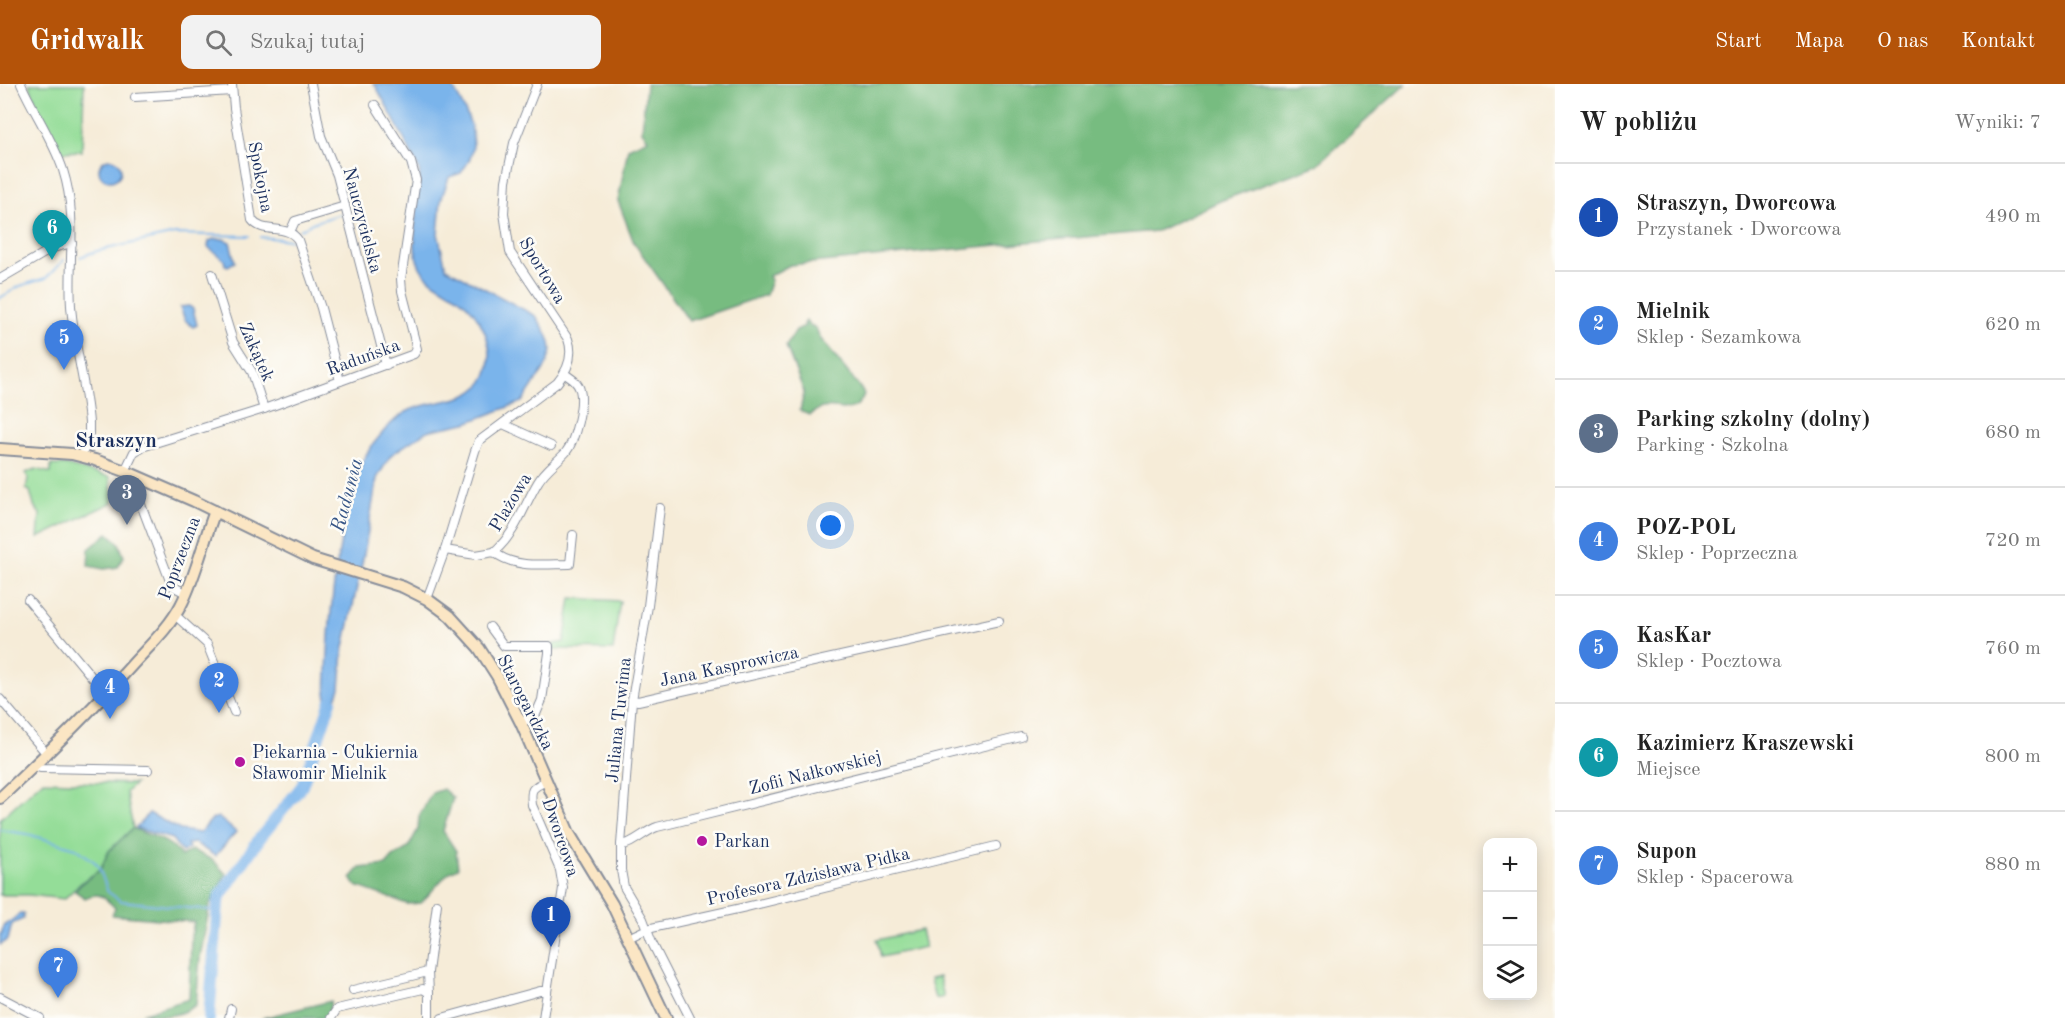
<!DOCTYPE html>
<html lang="pl">
<head>
<meta charset="utf-8">
<style>
	:root { --surface:#fff; --page:#f2f2f2; --text:#222; --muted:#767676; --line:#e0e0e0; --accent:#b45309 }
	body { margin:0; font-family:"Old Standard TT",serif; background:var(--page); color:var(--text) }
	.controls { position:absolute; right:18px; bottom:18px; display:grid; overflow:hidden; border-radius:12px; box-shadow:0 3px 15px #0003 }
	.controls button { width:54px; height:54px; display:grid; place-items:center; padding:0; border:0; border-bottom:2px solid var(--line); background:var(--surface); color:var(--text); font:30px sans-serif }
	.you { position:absolute; left:831px; top:442px; width:21px; height:21px; margin:-15px; border:4px solid #fff; border-radius:50%; background:#1a73e8; box-shadow:0 0 0 9px #1a73e833 }
	.badge { display:grid; place-items:center; width:39px; height:39px; border-radius:50%; background:var(--accent); color:#fff; font-size:20px; font-weight:700 }
	.pin { position:absolute; translate:-50% -50px; filter:drop-shadow(0 2px 3px #0008) }
	.pin::after { content:''; position:absolute; top:32px; width:21px; height:18px; background:inherit; clip-path:polygon(0 0,100% 0,50% 100%) }
	.list { margin:0; padding:0; list-style:none }
	h2 { display:flex; justify-content:space-between; align-items:center; height:78px; margin:0; padding:0 24px; font-size:26px }
	h2 small { font-size:20px; font-weight:400; color:var(--muted) }
	.list li { display:grid; grid-template-columns:39px 1fr auto; gap:18px; align-items:center; box-sizing:border-box; height:108px; padding:0 24px; border-top:2px solid var(--line) }
	.list b { display:block; font-size:22px; white-space:nowrap }
	.list p { margin:0; font-size:20px; white-space:nowrap; color:var(--muted) }
	.list em { font-size:20px; font-style:normal; color:var(--muted) }
	.icon { flex:none; width:33px; height:33px; fill:none; stroke:currentColor; stroke-width:2; stroke-linecap:round; stroke-linejoin:round }
	.map { position:relative; flex:none; width:1555px; height:934px; overflow:hidden }
	header { display:flex; align-items:center; gap:36px; box-sizing:border-box; height:84px; padding:0 30px; background:var(--accent); color:#fff }
	header strong { font-size:28px }
	nav { display:flex; gap:33px; margin-inline-start:auto; font-size:21px }
	.search { width:420px; height:54px; background:var(--page); display:flex; align-items:center; gap:15px; box-sizing:border-box; padding:0 21px; border-radius:12px; color:var(--muted); font-size:22px }
	main { display:flex }
	aside { flex:1; background:var(--surface) }
	.map>svg:first-child { display:block }
</style>
</head>
<body>
<header>
<strong>Gridwalk</strong>
<div class="search"><svg class="icon" aria-label="search" viewBox="0 0 24 24"><circle cx="10" cy="10" r="6"/><path d="M15 15l6 6"/></svg>Szukaj tutaj</div>
<nav><a>Start</a><a>Mapa</a><a>O nas</a><a>Kontakt</a></nav>
</header>
<main>
<div class="map">
<svg width="1555" height="934" viewBox="0 0 1555 934">
	<rect width="100%" height="100%" fill="#fdfcf7"/>
	<filter id="ink" filterUnits="userSpaceOnUse"><feTurbulence type="fractalNoise" baseFrequency=".0167" numOctaves="2"/><feDisplacementMap in="SourceGraphic" scale="12" xChannelSelector="R" yChannelSelector="G"/><feConvolveMatrix kernelMatrix="1 2 1 2 8 2 1 2 1" color-interpolation-filters="sRGB"/></filter>
	<filter id="wash" filterUnits="userSpaceOnUse"><feTurbulence type="fractalNoise" baseFrequency=".008" numOctaves="4" result="noise"/><feDisplacementMap in="SourceGraphic" scale="24" xChannelSelector="R" yChannelSelector="G"/><feGaussianBlur stdDeviation="1.35" result="paint"/><feColorMatrix in="noise" values="0 0 0 0 0 0 0 0 0 0 0 0 0 0 0 0 0 1.4 0 .05"/><feComposite in="paint" operator="in"/></filter>
	<g filter="url(#wash)">
		<rect width="100%" height="100%" fill="#f6ecd8"/>
		<!-- green -->
		<g fill="#94dd98" stroke="#58867b" stroke-width="1.5">
			<path d="M29 0H84L82 67 61 68 38 23Z"/>
			<path d="M51 381H66L110 393 113 418 38 454 40 430 34 422 30 407 26 405 28 394 26 389 36 385 51 389Z"/>
			<path d="M571 514 620 517 613 566 553 565V560L564 558Z"/>
			<path d="M42 697 135 700 126 708 133 744 109 767 100 786 83 797 64 815 29 811H0V735Z"/>
			<path d="M921 846 925 863 881 873 877 856Z"/>
			<path d="M939 893 944 913 935 915 930 895Z"/>
		</g>
		<!-- forest -->
		<g fill="#77bc80" stroke="#49766f" stroke-width="1.5">
			<path d="M646 0H1406L1317 81 1220 117 1157 147 1039 157 790 181 769 192 771 196 766 211 689 237 634 159 618 117 628 64 648 55 642 47Z"/>
			<path d="M806 237 810 242 816 244 820 254 859 302 864 310C856 334 838 321 822 324 818 325 813 329 809 331L800 327 804 308 786 262 796 246 805 242 804 240Z"/>
			<path d="M108 449 119 459 124 473 118 483 104 485 88 482 89 465Z"/>
			<path d="M443 705 453 714 443 747 456 767 458 784 448 789 421 819 407 820 356 802 351 794 360 784 386 781 393 773 408 764 418 745 419 732 432 709Z"/>
			<path d="M133 744C150 753 169 754 181 772L192 766 213 776 226 790 210 820 200 874 196 921C177 933 165 934 144 929L189 915 191 852 194 838 112 831 115 824C104 813 101 807 85 814L75 807 83 798 100 786 109 767Z"/>
			<path d="M331 917 328 934H262Z"/>
		</g>
		<!-- water -->
		<g fill="#7ab4eb" stroke="#4a72a4" stroke-width="1.5">
			<path d="M372 0H451C463 22 479 46 471 72 469 78 464 84 461 89L449 93 441 116 438 150 446 184 536 232 546 248 550 258 551 267 546 282 522 318 466 339 427 347 391 371 377 394 364 470 343 568 340 604 325 644C327 569 330 491 350 418 354 403 357 385 366 371 375 356 391 337 406 328 431 313 472 323 486 292 498 264 480 228 456 212 443 203 426 197 419 181 411 163 416 128 418 108 418 101 421 92 419 86 417 79 412 72 409 65 398 43 387 22 375 1Z"/>
			<circle cx="110" cy="86" r="11"/>
			<path d="M214 155H223L230 158 235 178 228 182 225 181 224 176 208 163 209 157Z"/>
			<path d="M189 222 193 225 197 241 193 243 185 236 180 223Z"/>
			<path d="M149 729 180 746 200 749 212 735 218 733 236 748 215 772 195 759 187 760 189 764 182 768 172 755 136 744Z"/>
			<path d="M19 830H24L23 835 12 840 8 856 0 861V850L2 849 3 842 11 837Z"/>
		</g>
		<g fill="none" stroke-linecap="round" stroke-linejoin="round">
			<!-- stream -->
			<g stroke="#7ab4eb" stroke-width="2">
				<path d="M300 146 312 139 341 130"/>
				<path d="M260 153 291 156"/>
				<path d="M80 173 97 167 175 150 249 152"/>
				<path d="M0 214 20 202 46 194 64 176"/>
				<path d="M0 746 27 750 76 764 96 779 100 786 108 808 121 817 217 827"/>
			</g>
			<!-- river -->
			<path stroke="#7ab4eb" stroke-width="12" d="M209 934 218 819 220 812 260 754 302 702 331 617"/>
		</g>
	</g>
	<g filter="url(#ink)">
		<g fill="none" stroke-linecap="round" stroke-linejoin="round">
			<defs>
				<g id="street">
					<path d="M21 0C34 29 53 56 63 86 78 133 68 175 71 222 74 262 86 300 89 339V349L82 373"/>
					<path d="M232 0 234 24 252 136C263 151 287 139 298 156L321 224 340 297"/>
					<path d="M311 0 321 52 337 91 386 281"/>
					<path d="M135 13 232 7"/>
					<path d="M290 148 295 137 345 122"/>
					<path d="M212 190 233 258 252 288 264 325"/>
					<path d="M0 195 53 164 72 159"/>
					<path d="M503 340 551 362"/>
					<path d="M125 387 134 368 142 363 264 325 414 270 417 265 402 207 401 195 416 96 411 78 375 21"/>
					<path d="M118 411 134 408 137 410 172 502 186 509"/>
					<path d="M660 424 648 522 632 616 621 761V786L624 803 643 835 652 859 690 934"/>
					<path d="M445 466 476 471 494 468C514 485 546 480 570 480L573 451"/>
					<path d="M494 468C517 448 523 423 538 398 545 386 557 378 566 368 575 357 584 320 580 306 578 298 571 294 565 290"/>
					<path d="M427 515 445 466 475 367 479 357 557 299C568 286 574 272 568 255L510 168 504 129 506 97 514 59 537 0"/>
					<path d="M28 516 106 610"/>
					<path d="M175 531 207 560 234 628"/>
					<path d="M490 543 504 562H549V569L542 616 536 630 521 639"/>
					<path d="M0 615 47 670"/>
					<path d="M632 616 638 617 682 607 999 537"/>
					<path d="M36 680 40 684 148 686"/>
					<path d="M621 761C632 761 645 747 657 743L1021 653"/>
					<path d="M628 854 647 845 746 823 996 762"/>
					<path d="M428 888 437 820"/>
					<path d="M353 906 428 888 429 909"/>
					<path d="M0 913 40 934"/>
					<path d="M229 934 231 925"/>
					<path d="M331 934 337 925 423 905 429 909V934"/>
					<path d="M442 934 540 907H547"/>
					<path d="M543 934 563 804 560 786 532 721C530 704 532 704 546 697"/>
				</g>
				<g id="secondary">
					<path d="M0 365 72 370 95 376 125 387 194 417 313 475 403 503 427 515 450 532 479 564 497 592 521 639 569 749 612 820 666 934"/>
					<path d="M0 714C46 671 90 628 132 581 149 562 169 544 181 521 196 492 203 458 215 427"/>
				</g>
			</defs>
			<!-- street casing -->
			<use href="#street" stroke="#888e9b" stroke-width="10"/>
			<!-- secondary casing -->
			<use href="#secondary" stroke="#888e9b" stroke-width="14"/>
			<!-- street -->
			<use href="#street" stroke="#fff" stroke-width="8"/>
			<!-- secondary -->
			<use href="#secondary" stroke="#fbe6c4" stroke-width="10"/>
		</g>
	</g>
	<!-- markers -->
	<g fill="#b5179e" stroke="#fdfcf7" stroke-width="2">
		<circle cx="240" cy="678" r="6"/>
		<circle cx="702" cy="757" r="6"/>
	</g>
	<g text-anchor="middle" stroke-width="5" stroke-linejoin="round" paint-order="stroke">
		<!-- street labels -->
		<g font-size="18" fill="#1b2f5e" stroke="#fdfcf7">
			<text transform="translate(261 93) rotate(79)" y="6">Spokojna</text>
			<text transform="translate(363 136) rotate(75)" y="6">Nauczycielska</text>
			<text transform="translate(543 186) rotate(59)" y="6">Sportowa</text>
			<text transform="translate(257 268) rotate(66)" y="6">Zakątek</text>
			<text transform="translate(363 273) rotate(-20)" y="6">Raduńska</text>
			<text transform="translate(510 418) rotate(-59)" y="6">Plażowa</text>
			<text transform="translate(179 474) rotate(-69)" y="6">Poprzeczna</text>
			<text transform="translate(729 582) rotate(-12)" y="6">Jana Kasprowicza</text>
			<text transform="translate(526 618) rotate(63)" y="6">Starogardzka</text>
			<text transform="translate(618 636) rotate(-84)" y="6">Juliana Tuwima</text>
			<text transform="translate(815 688) rotate(-14)" y="6">Zofii Nałkowskiej</text>
			<text transform="translate(561 753) rotate(71)" y="6">Dworcowa</text>
			<text transform="translate(808 792) rotate(-13)" y="6">Profesora Zdzisława Pidka</text>
		</g>
		<!-- poi labels -->
		<g font-size="18" fill="#1b2f5e" stroke="#fdfcf7" text-anchor="start">
			<text x="252" y="674">Piekarnia - Cukiernia<tspan x="252" dy="21">Sławomir Mielnik</tspan></text>
			<text x="714" y="763">Parkan</text>
		</g>
		<!-- water labels -->
		<g font-size="20" font-style="italic" fill="#385788" stroke="#fdfcf7">
			<text transform="translate(346 411) rotate(-75)" y="7">Radunia</text>
		</g>
		<!-- quarter labels -->
		<g font-size="21" font-weight="bold" fill="#1b2f5e" stroke="#fdfcf7">
			<text x="116" y="363">Straszyn</text>
		</g>
	</g>
</svg>
<div class="controls">
<button>+</button>
<button>−</button>
<button><svg class="icon" aria-label="layers" viewBox="0 0 24 24"><path d="M12 4l9 5-9 5-9-5zM3 14l9 5 9-5"/></svg></button>
</div>
<div class="you"></div>
<div class="pin badge" style="left:551px;top:863px;background:#1a4fb4">1</div>
<div class="pin badge" style="left:219px;top:629px;background:#3f7fe0">2</div>
<div class="pin badge" style="left:127px;top:441px;background:#5c6f8a">3</div>
<div class="pin badge" style="left:110px;top:635px;background:#3f7fe0">4</div>
<div class="pin badge" style="left:64px;top:286px;background:#3f7fe0">5</div>
<div class="pin badge" style="left:52px;top:176px;background:#0f9aa8">6</div>
<div class="pin badge" style="left:58px;top:914px;background:#3f7fe0">7</div>
</div>
<aside>
<h2>W pobliżu<small>Wyniki: 7</small></h2>
<ul class="list">
<li><span class="badge" style="background:#1a4fb4">1</span><div><b>Straszyn, Dworcowa</b><p>Przystanek · Dworcowa</p></div><em>490 m</em></li>
<li><span class="badge" style="background:#3f7fe0">2</span><div><b>Mielnik</b><p>Sklep · Sezamkowa</p></div><em>620 m</em></li>
<li><span class="badge" style="background:#5c6f8a">3</span><div><b>Parking szkolny (dolny)</b><p>Parking · Szkolna</p></div><em>680 m</em></li>
<li><span class="badge" style="background:#3f7fe0">4</span><div><b>POZ-POL</b><p>Sklep · Poprzeczna</p></div><em>720 m</em></li>
<li><span class="badge" style="background:#3f7fe0">5</span><div><b>KasKar</b><p>Sklep · Pocztowa</p></div><em>760 m</em></li>
<li><span class="badge" style="background:#0f9aa8">6</span><div><b>Kazimierz Kraszewski</b><p>Miejsce</p></div><em>800 m</em></li>
<li><span class="badge" style="background:#3f7fe0">7</span><div><b>Supon</b><p>Sklep · Spacerowa</p></div><em>880 m</em></li>
</ul>
</aside>
</main>
</body>
</html>
